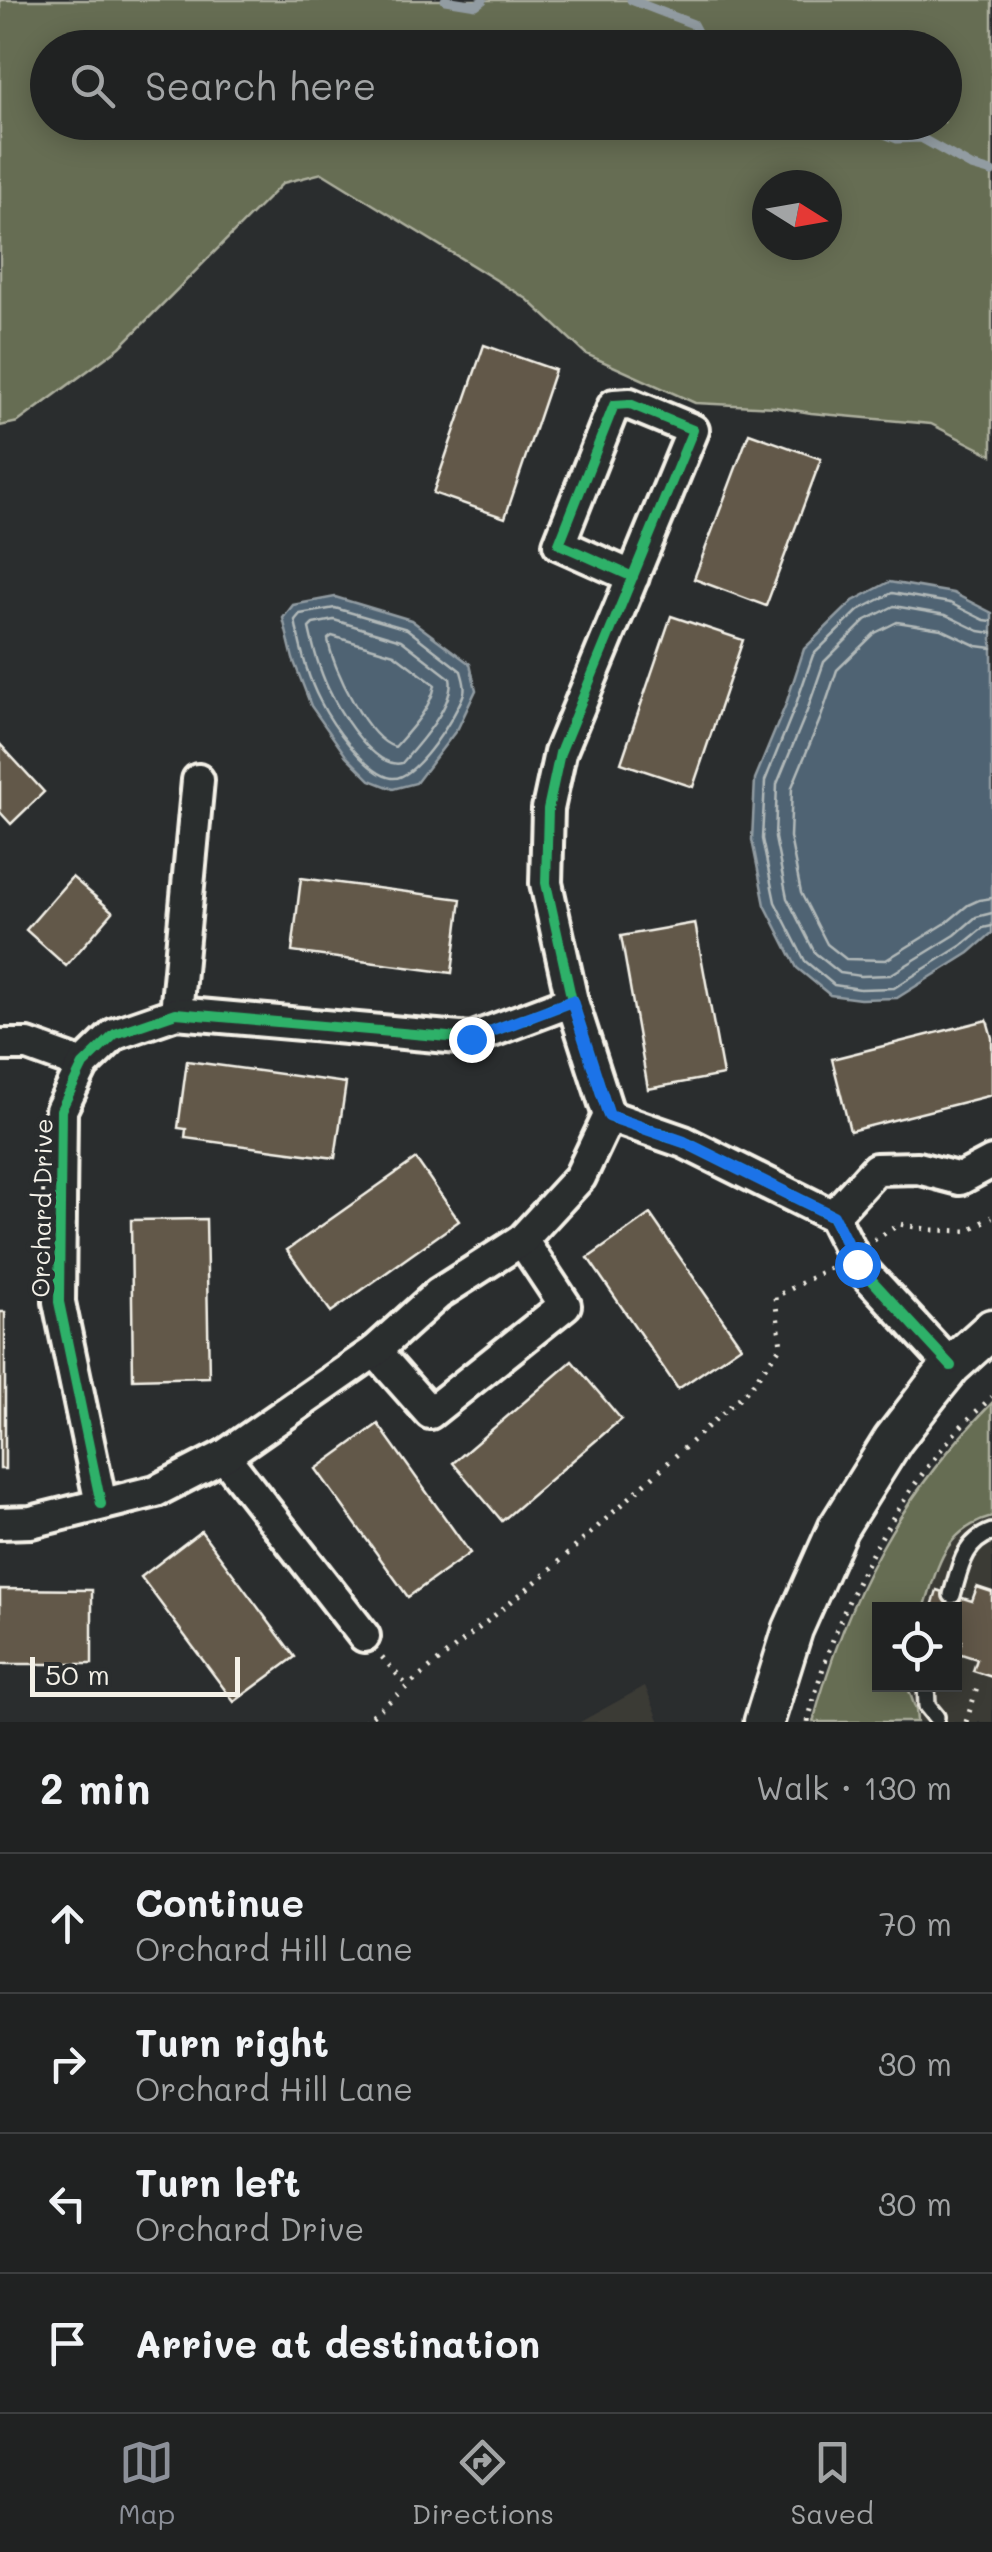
<!DOCTYPE html>
<html lang="en">
<head>
<meta charset="utf-8">
<style>
	:root { --surface:#202222; --page:#2d2f2f; --text:#f1f3f6; --muted:#a2a4a5; --line:#3d3f40; --accent:#8c9099 }
	body { margin:0; font-family:Mali,sans-serif; background:var(--page); color:var(--text) }
	.controls { position:absolute; right:30px; bottom:30px; display:grid; overflow:hidden; border-radius:0px; box-shadow:0 5px 25px #0003 }
	.controls button { width:90px; height:90px; display:grid; place-items:center; padding:0; border:0; border-bottom:2px solid var(--line); background:var(--surface); color:var(--text); font:50px sans-serif }
	.compass { position:absolute; left:752px; top:170px; width:90px; height:90px; border-radius:50%; background:var(--surface); box-shadow:0 5px 25px #0003; rotate:101deg }
	.scale { position:absolute; left:30px; bottom:25px; width:210px; box-sizing:border-box; padding-left:10px; border:5px solid #f4f1e8; border-top:0; font-size:28px; line-height:35px; white-space:nowrap; color:#f4f1e8; -webkit-text-stroke:8px #2a2d2e; paint-order:stroke }
	.stop { position:absolute; width:30px; height:30px; margin:-22px; border:8px solid #1a73e8; border-radius:50%; background:#fff }
	.stop.end { background:#1a73e8; border-color:#fff; box-shadow:0 2px 10px #0008 }
	.list { margin:0; padding:0; list-style:none }
	h2 { display:flex; justify-content:space-between; align-items:center; height:130px; margin:0; padding:0 40px; font-size:42px }
	h2 small { font-size:32px; font-weight:400; color:var(--muted) }
	.list li { display:grid; grid-template-columns:65px 1fr auto; gap:30px; align-items:center; box-sizing:border-box; height:140px; padding:0 40px; border-top:2px solid var(--line) }
	.list b { display:block; font-size:38px; white-space:nowrap }
	.list p { margin:0; font-size:32px; white-space:nowrap; color:var(--muted) }
	.list em { font-size:32px; font-style:normal; color:var(--muted) }
	.icon { flex:none; width:55px; height:55px; fill:none; stroke:currentColor; stroke-width:2; stroke-linecap:round; stroke-linejoin:round }
	.map { position:relative; flex:none; width:992px; height:1722px; overflow:hidden }
	.search { position:absolute; background:var(--surface); box-shadow:0 5px 25px #0003; left:30px; right:30px; top:30px; height:110px; display:flex; align-items:center; gap:25px; box-sizing:border-box; padding:0 35px; border-radius:55px; color:var(--muted); font-size:38px }
	.sheet { height:690px; background:var(--surface) }
	nav { display:flex; justify-content:space-around; align-items:center; box-sizing:border-box; height:140px; border-top:2px solid var(--line); background:var(--surface); font-size:28px; color:var(--muted) }
	nav a { display:grid; justify-items:center; gap:5px }
	nav .on { color:var(--accent) }
	.map>svg:first-child { display:block }
</style>
</head>
<body>
<div class="map">
<svg width="992" height="1722" viewBox="0 0 992 1722">
	<rect width="100%" height="100%" fill="#2a2d2e"/>
	<filter id="ink" filterUnits="userSpaceOnUse"><feTurbulence type="fractalNoise" baseFrequency=".01" numOctaves="2"/><feDisplacementMap in="SourceGraphic" scale="20" xChannelSelector="R" yChannelSelector="G"/><feConvolveMatrix kernelMatrix="1 2 1 2 8 2 1 2 1" color-interpolation-filters="sRGB"/></filter>
	<g filter="url(#ink)">
		<!-- built -->
		<g fill="#3b3a36" fill-rule="evenodd">
			<path d="M992 1415V1722H833L854 1624ZM880 1610H954V1684H880Z"/>
			<path d="M645 1686 660 1722H580Z"/>
		</g>
		<!-- green -->
		<g fill="#666d53" stroke="#adaf9e" stroke-width="2.5" fill-rule="evenodd">
			<path d="M0 0H992V455L931 424 811 413 776 407 695 403 586 354 527 299 322 173 283 183 120 347 18 422 0 426ZM48 48H944V122H48ZM827 185V245H767V185Z"/>
			<path d="M992 1403V1517C943 1530 938 1567 924 1609L880 1610V1684L907 1685 916 1710 917 1722H813C847 1596 899 1497 992 1403Z"/>
		</g>
		<!-- water -->
		<g fill="#506473" stroke="#929ca2" stroke-width="2.5">
			<path d="M889 582 953 593 992 613V933L969 953 897 998 860 999 830 995 797 968 765 905 752 840 755 779 786 704 804 649 853 601Z"/>
			<path d="M335 597 411 620 470 664 476 690 458 728 416 783 393 789 370 780 346 756 311 706 293 659 283 618 293 605Z"/>
		</g>
		<g fill="none" stroke-linecap="round" stroke-linejoin="round">
			<!-- shore -->
			<g stroke="#b2b9b9" stroke-width="2.5">
				<path d="M335 608 407 629 461 671C463 679 466 686 464 693 457 714 416 781 392 778 367 775 331 723 320 701 307 677 300 647 295 620L300 614Z"/>
				<path d="M334 620 401 640 450 678C456 703 418 745 402 763 376 770 343 717 332 696 321 676 314 651 309 628L313 624Z"/>
				<path d="M992 621 984 620 950 603 892 593 859 610 813 655 795 707 765 781 762 839 775 902 805 961 834 985 860 989 894 988 962 945 983 928 992 926"/>
				<path d="M992 633 979 631 946 615 894 606 866 620 824 662 807 711 777 784 775 838 787 898 815 953 840 973 861 976 890 975 955 935 976 917 992 913"/>
				<path d="M332 636 394 654 435 685C431 708 411 729 395 747 368 740 332 668 328 639Z"/>
				<path d="M992 648 977 646 941 629 897 622 875 633 837 670 821 717 792 787 790 837 801 893 827 944 846 959 886 960 946 923 968 905 979 900 992 898"/>
			</g>
			<!-- stream -->
			<g stroke="#929ca2" stroke-width="9">
				<path d="M445 0 476 5 483 0"/>
				<path d="M631 0 693 24 701 39V48"/>
				<path d="M868 122 872 129 897 139 921 138 971 166 992 172"/>
			</g>
		</g>
		<!-- building -->
		<g fill="#62594a" stroke="#f4f1e8" stroke-width="2.5">
			<path d="M484 345 555 370 505 518 433 493Z"/>
			<path d="M749 433 821 459 766 606 694 579Z"/>
			<path d="M671 616 743 640 693 787 621 763Z"/>
			<path d="M0 744 44 792 11 824 0 812Z"/>
			<path d="M72 877 113 912 66 966 26 930Z"/>
			<path d="M301 878 461 899 452 973 292 952Z"/>
			<path d="M695 923 723 1075 648 1089 621 936Z"/>
			<path d="M987 1020 992 1038V1095L850 1131 832 1059Z"/>
			<path d="M187 1061 346 1083 335 1158 185 1138 186 1129 178 1128Z"/>
			<path d="M416 1159 459 1221 331 1312 287 1250Z"/>
			<path d="M650 1214 741 1346 678 1389 588 1258Z"/>
			<path d="M206 1219 209 1377 133 1379 131 1220Z"/>
			<rect x="0" y="1312" width="5" height="157"/>
			<path d="M572 1361 621 1419 502 1521 453 1463Z"/>
			<path d="M378 1424 470 1553 408 1597 316 1469Z"/>
			<path d="M201 1531 295 1657 234 1702 141 1577Z"/>
			<path d="M977 1587 992 1592V1677L973 1671 977 1659 958 1653 962 1641 954 1639V1610H931L937 1590 972 1601Z"/>
			<path d="M0 1589 92 1590V1664H0Z"/>
		</g>
		<g fill="none" stroke-linecap="round" stroke-linejoin="round">
			<defs>
				<g id="service">
					<path d="M952 1595C960 1568 963 1542 992 1532"/>
					<path d="M926 1684 927 1706 936 1717"/>
				</g>
				<g id="minor">
					<path d="M633 577 559 544 614 405 630 404 693 430 560 753 548 809 546 883 572 1001 609 1116 684 1142 833 1216 857 1264 951 1366"/>
					<path d="M176 1013 198 780"/>
					<path d="M0 1045H28L83 1065"/>
					<path d="M833 1216 876 1169 918 1168 960 1179 992 1162"/>
					<path d="M375 1351 430 1413 565 1305 522 1240"/>
					<path d="M224 1456 364 1636"/>
					<path d="M101 1504 59 1302 61 1110 83 1065 115 1034 176 1013 471 1039 572 1001"/>
					<path d="M0 1523 31 1522 156 1491 224 1456 375 1351 438 1294 522 1240 580 1177 609 1116"/>
				</g>
				<path id="tertiary" d="M764 1722 793 1629 838 1528 893 1440 930 1392 951 1366 992 1329"/>
			</defs>
			<!-- service casing -->
			<use href="#service" stroke="#f4f1e8" stroke-width="22"/>
			<!-- minor casing -->
			<use href="#minor" stroke="#f4f1e8" stroke-width="38"/>
			<!-- tertiary casing -->
			<use href="#tertiary" stroke="#f4f1e8" stroke-width="45"/>
			<!-- path -->
			<g stroke="#f4f1e8" stroke-width="5" stroke-dasharray="2.5 8" stroke-linecap="butt">
				<path d="M874 1240 900 1224 930 1230 967 1231 992 1217"/>
				<path d="M382 1657 408 1687"/>
				<path d="M364 1722 550 1570 748 1390 781 1346 775 1297 830 1268"/>
				<path d="M808 1722C832 1619 881 1522 948 1441 961 1425 977 1411 992 1397"/>
				<path d="M966 1722 979 1682"/>
			</g>
			<!-- service -->
			<use href="#service" stroke="#2a2d2e" stroke-width="15"/>
			<!-- minor -->
			<use href="#minor" stroke="#2a2d2e" stroke-width="30"/>
			<!-- tertiary -->
			<use href="#tertiary" stroke="#2a2d2e" stroke-width="38"/>
			<defs>
				<g id="cycleway">
					<path d="M633 577 559 544 614 405 630 404 693 430 560 753 548 809 546 883 572 1001 609 1116 684 1142 833 1216 857 1264 951 1366"/>
					<path d="M101 1504 59 1302 61 1110 83 1065 115 1034 176 1013 471 1039 572 1001"/>
				</g>
			</defs>
			<!-- cycleway casing -->
			<use href="#cycleway" stroke="#2a2d2e" stroke-width="16"/>
			<!-- cycleway -->
			<use href="#cycleway" stroke="#2db169" stroke-width="10"/>
		</g>
	</g>
	<g fill="none" stroke-linecap="round" stroke-linejoin="round" filter="url(#ink)">
		<!-- route -->
		<path stroke="#1a73e8" stroke-width="12" d="M471 1039 572 1001 609 1116 684 1142 833 1216 857 1264"/>
	</g>
	<g text-anchor="middle" stroke-width="10" stroke-linejoin="round" paint-order="stroke">
		<!-- street labels -->
		<g font-size="25" fill="#f4f1e8" stroke="#2a2d2e">
			<text transform="translate(42 1208) rotate(-89)" y="9">Orchard Drive</text>
		</g>
	</g>
</svg>
<div class="controls">
<button><svg class="icon" aria-label="locate" viewBox="0 0 24 24"><circle cx="12" cy="12" r="6"/><path d="M12 2v4M12 18v4M2 12h4M18 12h4"/></svg></button>
</div>
<svg class="compass" viewBox="-18 -18 36 36"><path d="M0-13l5 13h-10z" fill="#e53935"/><path d="M0 13l5-13h-10z" fill="#a2a4a5"/></svg>
<div class="scale">50 m</div>
<div class="stop" style="left:857px;top:1264px"></div>
<div class="stop end" style="left:471px;top:1039px"></div>
<div class="search"><svg class="icon" aria-label="search" viewBox="0 0 24 24"><circle cx="10" cy="10" r="6"/><path d="M15 15l6 6"/></svg>Search here</div>
</div>
<section class="sheet">
<h2>2 min<small>Walk · 130 m</small></h2>
<ul class="list">
<li><svg class="icon" aria-label="ahead" viewBox="0 0 24 24"><path d="M12 20V5M6 11l6-6 6 6"/></svg><div><b>Continue</b><p>Orchard Hill Lane</p></div><em>70 m</em></li>
<li><svg class="icon" aria-label="right" viewBox="0 0 24 24"><path d="M7 20v-9h11M14 6l5 5-5 5"/></svg><div><b>Turn right</b><p>Orchard Hill Lane</p></div><em>30 m</em></li>
<li><svg class="icon" aria-label="left" viewBox="0 0 24 24"><path d="M17 20v-9H6M10 6l-5 5 5 5"/></svg><div><b>Turn left</b><p>Orchard Drive</p></div><em>30 m</em></li>
<li><svg class="icon" aria-label="arrive" viewBox="0 0 24 24"><path d="M6 21V4h12l-3 4 3 4H6"/></svg><div><b>Arrive at destination</b></div></li>
</ul>
</section>
<nav>
<a class="on"><svg class="icon" aria-label="map" viewBox="0 0 24 24"><path d="M3 6l6-2 6 2 6-2v14l-6 2-6-2-6 2zM9 4v14M15 6v14"/></svg>Map</a>
<a><svg class="icon" aria-label="directions" viewBox="0 0 24 24"><path d="M12 3l9 9-9 9-9-9zM9 14v-3h6M13 9l2 2-2 2"/></svg>Directions</a>
<a><svg class="icon" aria-label="saved" viewBox="0 0 24 24"><path d="M7 4h10v16l-5-4-5 4z"/></svg>Saved</a>
</nav>
</body>
</html>
